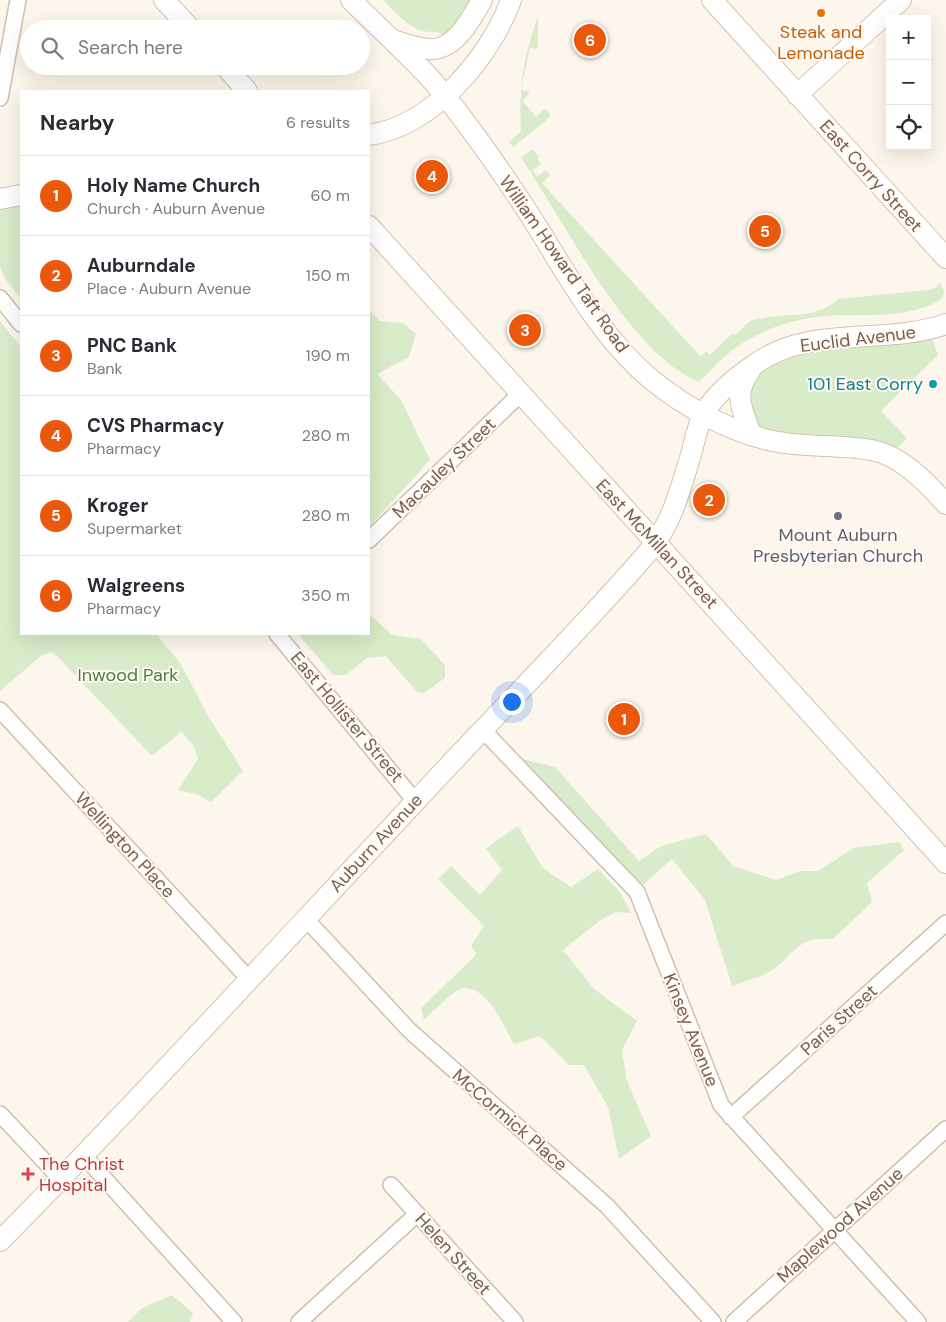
<!DOCTYPE html>
<html lang="en">
<head>
<meta charset="utf-8">
<style>
	:root { --surface:#fff; --page:#f2f2f3; --text:#2b2b33; --muted:#7c7c81; --line:#e1e1e2; --accent:#ea580c }
	body { margin:0; font-family:"DM Sans",sans-serif; background:var(--page); color:var(--text) }
	.controls { position:absolute; right:15px; top:15px; display:grid; overflow:hidden; border-radius:0px; box-shadow:0 5px 20px #0002 }
	.controls button { width:45px; height:45px; display:grid; place-items:center; padding:0; border:0; border-bottom:1px solid var(--line); background:var(--surface); color:var(--text); font:25px sans-serif }
	.you { position:absolute; left:511px; top:701px; width:18px; height:18px; margin:-12px; border:4px solid #fff; border-radius:50%; background:#1a73e8; box-shadow:0 0 0 8px #1a73e833 }
	.badge { display:grid; place-items:center; width:32px; height:32px; border-radius:50%; background:var(--accent); color:#fff; font-size:16px; font-weight:700 }
	.pin { position:absolute; translate:-50% -50%; border:2px solid #fff; box-shadow:0 1px 5px #0006 }
	.list { margin:0; padding:0; list-style:none }
	h2 { display:flex; justify-content:space-between; align-items:center; height:65px; margin:0; padding:0 20px; font-size:21px }
	h2 small { font-size:16px; font-weight:400; color:var(--muted) }
	.list li { display:grid; grid-template-columns:32px 1fr auto; gap:15px; align-items:center; box-sizing:border-box; height:80px; padding:0 20px; border-top:1px solid var(--line) }
	.list b { display:block; font-size:19px; white-space:nowrap }
	.list p { margin:0; font-size:16px; white-space:nowrap; color:var(--muted) }
	.list em { font-size:16px; font-style:normal; color:var(--muted) }
	.icon { flex:none; width:28px; height:28px; fill:none; stroke:currentColor; stroke-width:2; stroke-linecap:round; stroke-linejoin:round }
	.map { position:relative; flex:none; width:946px; height:1322px; overflow:hidden }
	.search { position:absolute; background:var(--surface); box-shadow:0 5px 20px #0002; left:20px; top:20px; width:350px; height:55px; display:flex; align-items:center; gap:12px; box-sizing:border-box; padding:0 18px; border-radius:28px; color:var(--muted); font-size:19px }
	.panel { position:absolute; background:var(--surface); box-shadow:0 5px 20px #0002; left:20px; top:90px; width:350px; height:545px; border-radius:0px }
	.map>svg:first-child { display:block }
</style>
</head>
<body>
<div class="map">
<svg width="946" height="1322" viewBox="0 0 946 1322">
	<rect width="100%" height="100%" fill="#fdf6ec"/>
	<!-- green -->
	<g fill="#d8ecc9">
		<path d="M383 0H476L469 12 441 40V34C434 30 428 33 421 31 406 25 394 11 383 0Z"/>
		<path d="M538 16V47L537 49 530 48 521 90 530 92 523 101 536 117 545 108 550 114 548 119 513 147 509 142 521 131C519 86 523 59 538 16Z"/>
		<path d="M532 149 539 156 537 159 541 164 533 170 537 177 546 170 550 175 542 183 700 356 707 351 710 355 733 333 735 335C740 331 747 322 753 320 782 312 815 321 838 299L928 290 937 287 940 282 944 291 943 298C903 325 849 309 804 319 774 325 746 338 723 358 714 365 708 375 698 382 625 349 567 224 521 158Z"/>
		<path d="M21 205V299L6 280 0 267V210Z"/>
		<path d="M369 310 379 321 403 323 416 334 409 357 377 374 401 400 430 460 369 527Z"/>
		<path d="M0 321 21 347V634H156L181 664 208 716 243 771 211 802 196 794 178 790 198 759 193 745 181 732 152 756 53 652 42 655 0 691Z"/>
		<path d="M929 330 938 355 881 411 907 438 889 457 751 435 740 400 757 362Z"/>
		<path d="M369 614 392 635 421 639 445 665V678L424 693 417 692 386 656 367 658 346 675H333L298 634H369Z"/>
		<path d="M518 758 555 767 639 861 661 846 706 834 733 866 776 880 800 871H818L854 848 899 842 904 850 867 883 872 902 833 939C794 936 796 955 769 972 759 978 744 981 732 986L705 900 672 859 643 885Z"/>
		<path d="M518 826 543 868 571 887 598 869 620 892 631 913 616 912 599 921 563 950 594 989 637 1021 622 1050 627 1081 651 1136 619 1159 608 1107 584 1065H569L540 1036 514 1044C504 1027 485 981 460 989 451 993 432 1013 424 1020L421 1008 477 954 471 946 484 926 438 879 451 866 480 895 502 870 486 848Z"/>
		<path d="M172 1295 193 1313 190 1322H128L142 1308Z"/>
	</g>
	<g fill="none" stroke-linecap="round" stroke-linejoin="round">
		<defs>
			<g id="street">
				<path d="M0 98 18 0"/>
				<path d="M0 298 21 324"/>
				<path d="M369 540 519 395"/>
				<path d="M277 634 415 801"/>
				<path d="M0 710 249 979"/>
				<path d="M482 729 637 892 721 1105 918 1322"/>
				<path d="M306 919 409 1030 607 1206 713 1322"/>
				<path d="M0 1114 61 1179"/>
				<path d="M731 1117 946 923"/>
				<path d="M84 1156 234 1322"/>
				<path d="M391 1185 515 1322"/>
				<path d="M299 1322 417 1214"/>
				<path d="M734 1322 946 1129"/>
			</g>
			<g id="secondary">
				<path d="M164 0 191 29"/>
				<path d="M351 0C377 26 405 51 430 78 463 116 492 158 520 200 561 261 595 334 653 381 687 408 730 432 773 441 805 448 839 444 871 450 901 455 927 483 946 504"/>
				<path d="M712 0 946 258"/>
				<path d="M393 40C405 44 426 52 439 48 459 43 472 17 482 0"/>
				<path d="M225 66 247 91"/>
				<path d="M797 95 901 0"/>
				<path d="M369 135C432 126 490 58 511 0"/>
				<path d="M0 199 21 195"/>
				<path d="M369 226 946 863"/>
				<path d="M750 371C732 394 743 411 751 435"/>
				<path d="M0 1241C142 1097 277 949 415 802 492 718 574 638 649 551 673 522 681 487 692 451 695 439 698 423 705 412 716 394 736 377 754 365 808 324 885 346 946 324"/>
			</g>
		</defs>
		<!-- street casing -->
		<use href="#street" stroke="#d1beb0" stroke-width="18"/>
		<!-- secondary casing -->
		<use href="#secondary" stroke="#d6c0b0" stroke-width="22"/>
		<!-- street -->
		<use href="#street" stroke="#fff" stroke-width="15"/>
		<!-- secondary -->
		<use href="#secondary" stroke="#fff" stroke-width="20"/>
	</g>
	<!-- markers -->
	<circle fill="#e8710a" stroke="#fffaf3" stroke-width="2" cx="821" cy="13" r="5"/>
	<circle fill="#0f9aa8" stroke="#fffaf3" stroke-width="2" cx="933" cy="384" r="5"/>
	<circle fill="#6b7280" stroke="#fffaf3" stroke-width="2" cx="838" cy="516" r="5"/>
	<path fill="#e0444e" stroke="#fffaf3" stroke-width="2" d="M25.5 1166.5h5v5h5v5h-5v5h-5v-5h-5v-5h5z"/>
	<g text-anchor="middle" stroke-width="4" stroke-linejoin="round" paint-order="stroke">
		<!-- food labels -->
		<g font-size="18" fill="#c56008" stroke="#fffaf3">
			<text x="821" y="38">Steak and<tspan x="821" dy="21">Lemonade</tspan></text>
		</g>
		<!-- street labels -->
		<g font-size="18" fill="#7a5c4d" stroke="#fffaf3">
			<text transform="translate(871 176) rotate(48)" y="6">East Corry Street</text>
			<text transform="translate(564 264) rotate(55)" y="6">William Howard Taft Road</text>
			<text transform="translate(858 339) rotate(-7)" y="6">Euclid Avenue</text>
			<text transform="translate(444 468) rotate(-44)" y="6">Macauley Street</text>
			<text transform="translate(657 544) rotate(47)" y="6">East McMillan Street</text>
			<text transform="translate(347 717) rotate(50)" y="6">East Hollister Street</text>
			<text transform="translate(376 843) rotate(-47)" y="6">Auburn Avenue</text>
			<text transform="translate(125 845) rotate(47)" y="6">Wellington Place</text>
			<text transform="translate(839 1020) rotate(-42)" y="6">Paris Street</text>
			<text transform="translate(691 1030) rotate(68)" y="6">Kinsey Avenue</text>
			<text transform="translate(510 1120) rotate(41)" y="6">McCormick Place</text>
			<text transform="translate(840 1225) rotate(-42)" y="6">Maplewood Avenue</text>
			<text transform="translate(453 1254) rotate(48)" y="6">Helen Street</text>
		</g>
		<!-- culture labels -->
		<g font-size="18" fill="#0d838f" stroke="#fffaf3" text-anchor="end">
			<text x="923" y="390">101 East Corry</text>
		</g>
		<!-- worship labels -->
		<g font-size="18" fill="#5b616d" stroke="#fffaf3">
			<text x="838" y="541">Mount Auburn<tspan x="838" dy="21">Presbyterian Church</tspan></text>
		</g>
		<!-- park labels -->
		<g font-size="18" fill="#537a41" stroke="#fffaf3">
			<text x="128" y="681">Inwood Park</text>
		</g>
		<!-- health labels -->
		<g font-size="18" fill="#be3a42" stroke="#fffaf3" text-anchor="start">
			<text x="39" y="1170">The Christ<tspan x="39" dy="21">Hospital</tspan></text>
		</g>
	</g>
</svg>
<div class="controls">
<button>+</button>
<button>−</button>
<button><svg class="icon" aria-label="locate" viewBox="0 0 24 24"><circle cx="12" cy="12" r="6"/><path d="M12 2v4M12 18v4M2 12h4M18 12h4"/></svg></button>
</div>
<div class="you"></div>
<div class="pin badge" style="left:624px;top:719px">1</div>
<div class="pin badge" style="left:709px;top:500px">2</div>
<div class="pin badge" style="left:525px;top:330px">3</div>
<div class="pin badge" style="left:432px;top:176px">4</div>
<div class="pin badge" style="left:765px;top:231px">5</div>
<div class="pin badge" style="left:590px;top:40px">6</div>
<div class="search"><svg class="icon" aria-label="search" viewBox="0 0 24 24"><circle cx="10" cy="10" r="6"/><path d="M15 15l6 6"/></svg>Search here</div>
<section class="panel">
<h2>Nearby<small>6 results</small></h2>
<ul class="list">
<li><span class="badge">1</span><div><b>Holy Name Church</b><p>Church · Auburn Avenue</p></div><em>60 m</em></li>
<li><span class="badge">2</span><div><b>Auburndale</b><p>Place · Auburn Avenue</p></div><em>150 m</em></li>
<li><span class="badge">3</span><div><b>PNC Bank</b><p>Bank</p></div><em>190 m</em></li>
<li><span class="badge">4</span><div><b>CVS Pharmacy</b><p>Pharmacy</p></div><em>280 m</em></li>
<li><span class="badge">5</span><div><b>Kroger</b><p>Supermarket</p></div><em>280 m</em></li>
<li><span class="badge">6</span><div><b>Walgreens</b><p>Pharmacy</p></div><em>350 m</em></li>
</ul>
</section>
</div>
</body>
</html>
